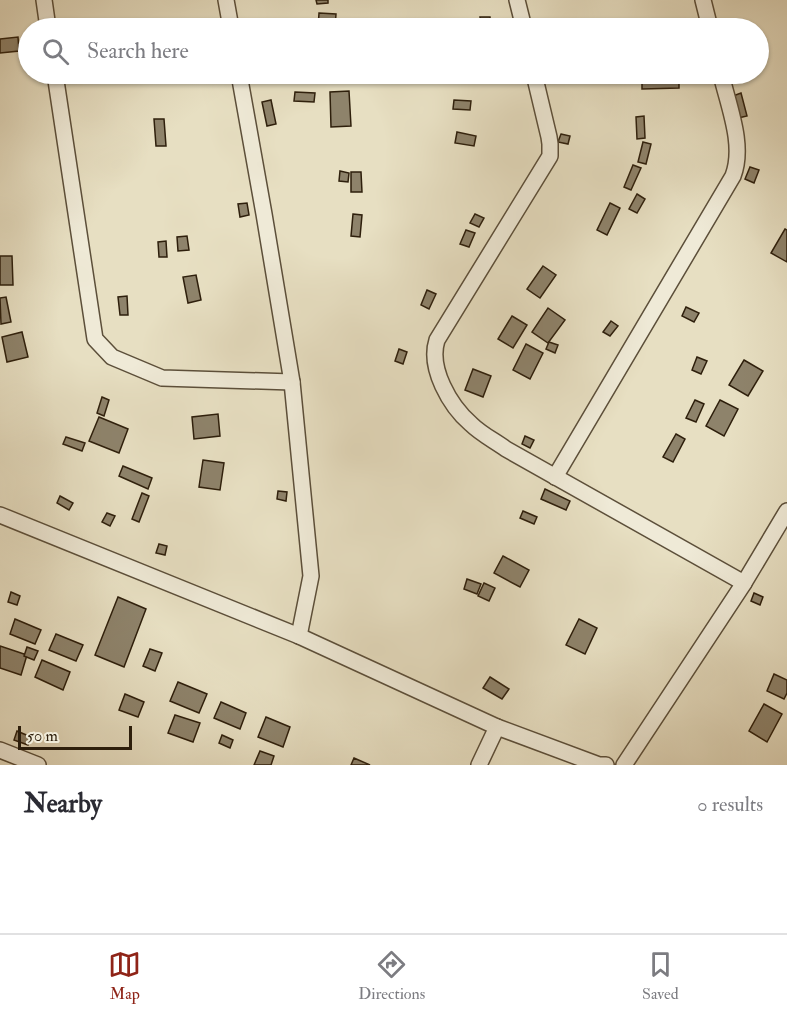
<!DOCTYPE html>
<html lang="en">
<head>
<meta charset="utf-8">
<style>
	:root { --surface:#fff; --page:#f2f2f3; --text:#2b2b33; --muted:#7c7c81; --line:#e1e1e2; --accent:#8f2418 }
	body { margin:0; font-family:"IM FELL Double Pica",serif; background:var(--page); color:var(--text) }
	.scale { position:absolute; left:18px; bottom:15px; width:114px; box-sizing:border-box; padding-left:6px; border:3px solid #2e1f0c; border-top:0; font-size:16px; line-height:21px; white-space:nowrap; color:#2e1f0c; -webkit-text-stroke:4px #efead7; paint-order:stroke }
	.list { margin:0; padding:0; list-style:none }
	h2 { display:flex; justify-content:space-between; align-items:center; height:78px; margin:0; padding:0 24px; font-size:26px }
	h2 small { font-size:20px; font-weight:400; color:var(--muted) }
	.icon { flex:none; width:33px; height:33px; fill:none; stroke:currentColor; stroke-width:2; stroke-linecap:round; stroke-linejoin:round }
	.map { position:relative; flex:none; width:787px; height:765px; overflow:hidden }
	.search { position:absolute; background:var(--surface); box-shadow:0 2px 4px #0004; left:18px; right:18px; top:18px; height:66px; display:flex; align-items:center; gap:15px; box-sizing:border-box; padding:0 21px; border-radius:33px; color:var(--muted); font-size:22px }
	.sheet { height:168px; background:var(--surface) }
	nav { display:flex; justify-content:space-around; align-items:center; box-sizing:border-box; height:84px; border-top:2px solid var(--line); background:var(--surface); font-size:16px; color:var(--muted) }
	nav a { display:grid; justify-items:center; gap:3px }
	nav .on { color:var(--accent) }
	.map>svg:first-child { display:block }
</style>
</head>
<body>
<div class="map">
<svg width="787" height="765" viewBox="0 0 787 765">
	<rect width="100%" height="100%" fill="#e7dfc2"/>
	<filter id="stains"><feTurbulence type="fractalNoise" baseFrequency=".00333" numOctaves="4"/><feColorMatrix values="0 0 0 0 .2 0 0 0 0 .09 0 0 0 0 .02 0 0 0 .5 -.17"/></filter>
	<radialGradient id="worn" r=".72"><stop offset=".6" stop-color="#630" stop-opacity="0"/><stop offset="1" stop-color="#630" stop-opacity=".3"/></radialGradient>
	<!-- building -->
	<g fill="#8e836b" stroke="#2e1f0c" stroke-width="1.5">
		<path d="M316 0H328V3L317 4Z"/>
		<path d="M319 13 336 14 335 28H318Z"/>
		<path d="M480 17H490L491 28H481Z"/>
		<path d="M18 37 19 51 0 53V39Z"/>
		<path d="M145 74H163V76L146 79Z"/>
		<path d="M323 74H341L342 78 324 81Z"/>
		<path d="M642 74H679V88L642 89Z"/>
		<path d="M349 91 351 126 331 127 330 92Z"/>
		<path d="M295 92 315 93 314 102 294 101Z"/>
		<path d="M741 93 747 116 738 118 733 96Z"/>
		<path d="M271 100 276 124 267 126 262 102Z"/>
		<path d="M454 100 471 101 470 110 453 109Z"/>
		<path d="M644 116 645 138 637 139 636 117Z"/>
		<path d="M154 119H164L166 146H156Z"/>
		<path d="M457 132 476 136 474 146 455 143Z"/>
		<path d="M561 134 570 136 568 144 558 142Z"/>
		<path d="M643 142 651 144 646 164 638 162Z"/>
		<path d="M633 165 641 168 631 190 624 187Z"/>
		<path d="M750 167 759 170 754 183 745 179Z"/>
		<path d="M340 171 349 173 348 182 339 181Z"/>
		<path d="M351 172H361L362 192H351Z"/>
		<path d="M637 194 645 199 637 213 629 209Z"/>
		<path d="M247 203 249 215 240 217 238 204Z"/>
		<path d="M610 203 620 208 607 235 597 230Z"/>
		<path d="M353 214 362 215 360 237 351 236Z"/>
		<path d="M475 214 484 218 479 227 470 223Z"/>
		<path d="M785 229 787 230V262L771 253Z"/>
		<path d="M466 230 475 233 469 247 460 244Z"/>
		<path d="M187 236 189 250 178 251 177 237Z"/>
		<path d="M166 241 167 257H159L158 242Z"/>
		<path d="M0 256H12L13 285H0Z"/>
		<path d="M543 266 556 275 540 298 527 289Z"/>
		<path d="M196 275 201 300 188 303 183 277Z"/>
		<path d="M427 290 436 294 429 309 421 305Z"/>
		<path d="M127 296 128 315H120L118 297Z"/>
		<path d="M6 297 11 322 1 324 0 298Z"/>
		<path d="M686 307 699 313 694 322 682 316Z"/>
		<path d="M548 308 565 320 548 343 532 332Z"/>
		<path d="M512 316 527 325 513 348 498 339Z"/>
		<path d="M611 321 618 326 610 336 603 332Z"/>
		<path d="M22 332 28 357 7 362 2 337Z"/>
		<path d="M549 342 558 345 555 353 546 349Z"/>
		<path d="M526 344 543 353 530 379 513 370Z"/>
		<path d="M399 349 407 352 403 364 395 361Z"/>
		<path d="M697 357 707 361 701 374 692 370Z"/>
		<path d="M744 360 763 371 748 396 729 385Z"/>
		<path d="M473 369 491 376 483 397 465 390Z"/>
		<path d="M102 397 109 400 104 416 97 413Z"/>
		<path d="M695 400 704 404 696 422 686 418Z"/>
		<path d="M720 400 738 409 724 436 706 426Z"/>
		<path d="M218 414 220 436 194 439 192 417Z"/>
		<path d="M99 417 128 429 119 453 89 441Z"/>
		<path d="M676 434 685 439 673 462 663 457Z"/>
		<path d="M525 436 534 440 530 448 522 444Z"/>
		<path d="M66 437 85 443 82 451 63 444Z"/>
		<path d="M203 460 224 463 220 490 199 487Z"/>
		<path d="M123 466 152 478 148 489 119 476Z"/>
		<path d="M545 489 570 501 566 510 541 499Z"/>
		<path d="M278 491 287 492 286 501 277 499Z"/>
		<path d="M142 493 149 496 139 522 132 519Z"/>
		<path d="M60 496 73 503 69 510 57 503Z"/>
		<path d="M523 511 537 517 534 524 520 518Z"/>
		<path d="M107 513 115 516 110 526 102 522Z"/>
		<path d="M159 544 167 546 165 555 156 553Z"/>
		<path d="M503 556 529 570 520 587 494 573Z"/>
		<path d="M467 579 481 584 477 594 464 589Z"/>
		<path d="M484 583 495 588 489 601 478 596Z"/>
		<path d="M11 592 20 596 17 605 8 602Z"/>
		<path d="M754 593 763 597 760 605 751 601Z"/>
		<path d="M118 597 146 609 124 667 95 655Z"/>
		<path d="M15 619 41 630 35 644 10 634Z"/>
		<path d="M579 619 597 628 585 654 566 645Z"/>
		<path d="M56 634 83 645 76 661 49 650Z"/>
		<path d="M0 646 27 655 21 675 0 668Z"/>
		<path d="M27 647 38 651 34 660 24 656Z"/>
		<path d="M150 649 162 653 155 671 143 666Z"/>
		<path d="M42 660 70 672 63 690 35 677Z"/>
		<path d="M774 674 787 680V693L784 699 767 691Z"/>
		<path d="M490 677 509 689 502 699 483 688Z"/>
		<path d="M178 682 207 694 199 713 170 701Z"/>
		<path d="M125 694 144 702 138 717 119 710Z"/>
		<path d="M221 702 246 713 240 729 214 718Z"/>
		<path d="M764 704 782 714 767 742 749 731Z"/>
		<path d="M175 715 200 723 193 742 168 733Z"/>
		<path d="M266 717 290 727 283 747 258 737Z"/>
		<path d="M17 731 31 737 28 745 14 740Z"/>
		<path d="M222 735 233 740 230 748 219 743Z"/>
		<path d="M260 751 274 756 271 765H254Z"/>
		<path d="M354 758 370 765H351Z"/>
	</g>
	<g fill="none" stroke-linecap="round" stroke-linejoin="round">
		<defs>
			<g id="minor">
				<path d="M44 0 48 28"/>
				<path d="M226 0 231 28"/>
				<path d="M517 0 524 28"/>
				<path d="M703 0 710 28"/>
				<path d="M55 74 95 339 112 357 162 378 292 382"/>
				<path d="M239 74 264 214 292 382 311 576 299 636"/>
				<path d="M534 74 549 137 550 144V156L437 340C428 368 450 406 471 424 481 434 495 441 506 449L744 583"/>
				<path d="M555 477 733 176C745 145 728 105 721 74"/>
				<path d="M0 515 299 636 497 727 599 765H606"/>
				<path d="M0 750 38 765"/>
				<path d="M479 765 497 727"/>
				<path d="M624 765 744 583 787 511"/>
			</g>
		</defs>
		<!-- minor casing -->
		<use href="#minor" stroke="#5c4f3a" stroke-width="18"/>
		<!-- minor -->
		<use href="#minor" stroke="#efead7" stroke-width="15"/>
	</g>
	<rect width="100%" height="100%" filter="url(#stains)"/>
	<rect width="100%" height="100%" fill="url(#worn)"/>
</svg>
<div class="scale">50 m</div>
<div class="search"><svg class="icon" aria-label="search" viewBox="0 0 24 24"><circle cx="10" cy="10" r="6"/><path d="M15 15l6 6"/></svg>Search here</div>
</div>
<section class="sheet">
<h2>Nearby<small>0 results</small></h2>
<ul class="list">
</ul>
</section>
<nav>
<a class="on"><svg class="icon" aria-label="map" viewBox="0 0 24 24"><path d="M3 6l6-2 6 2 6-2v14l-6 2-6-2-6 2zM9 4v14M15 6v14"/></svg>Map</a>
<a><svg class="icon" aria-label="directions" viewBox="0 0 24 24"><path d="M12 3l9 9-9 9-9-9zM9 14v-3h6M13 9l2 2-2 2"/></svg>Directions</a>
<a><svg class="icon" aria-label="saved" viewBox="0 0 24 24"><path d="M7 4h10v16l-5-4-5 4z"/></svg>Saved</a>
</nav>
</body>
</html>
